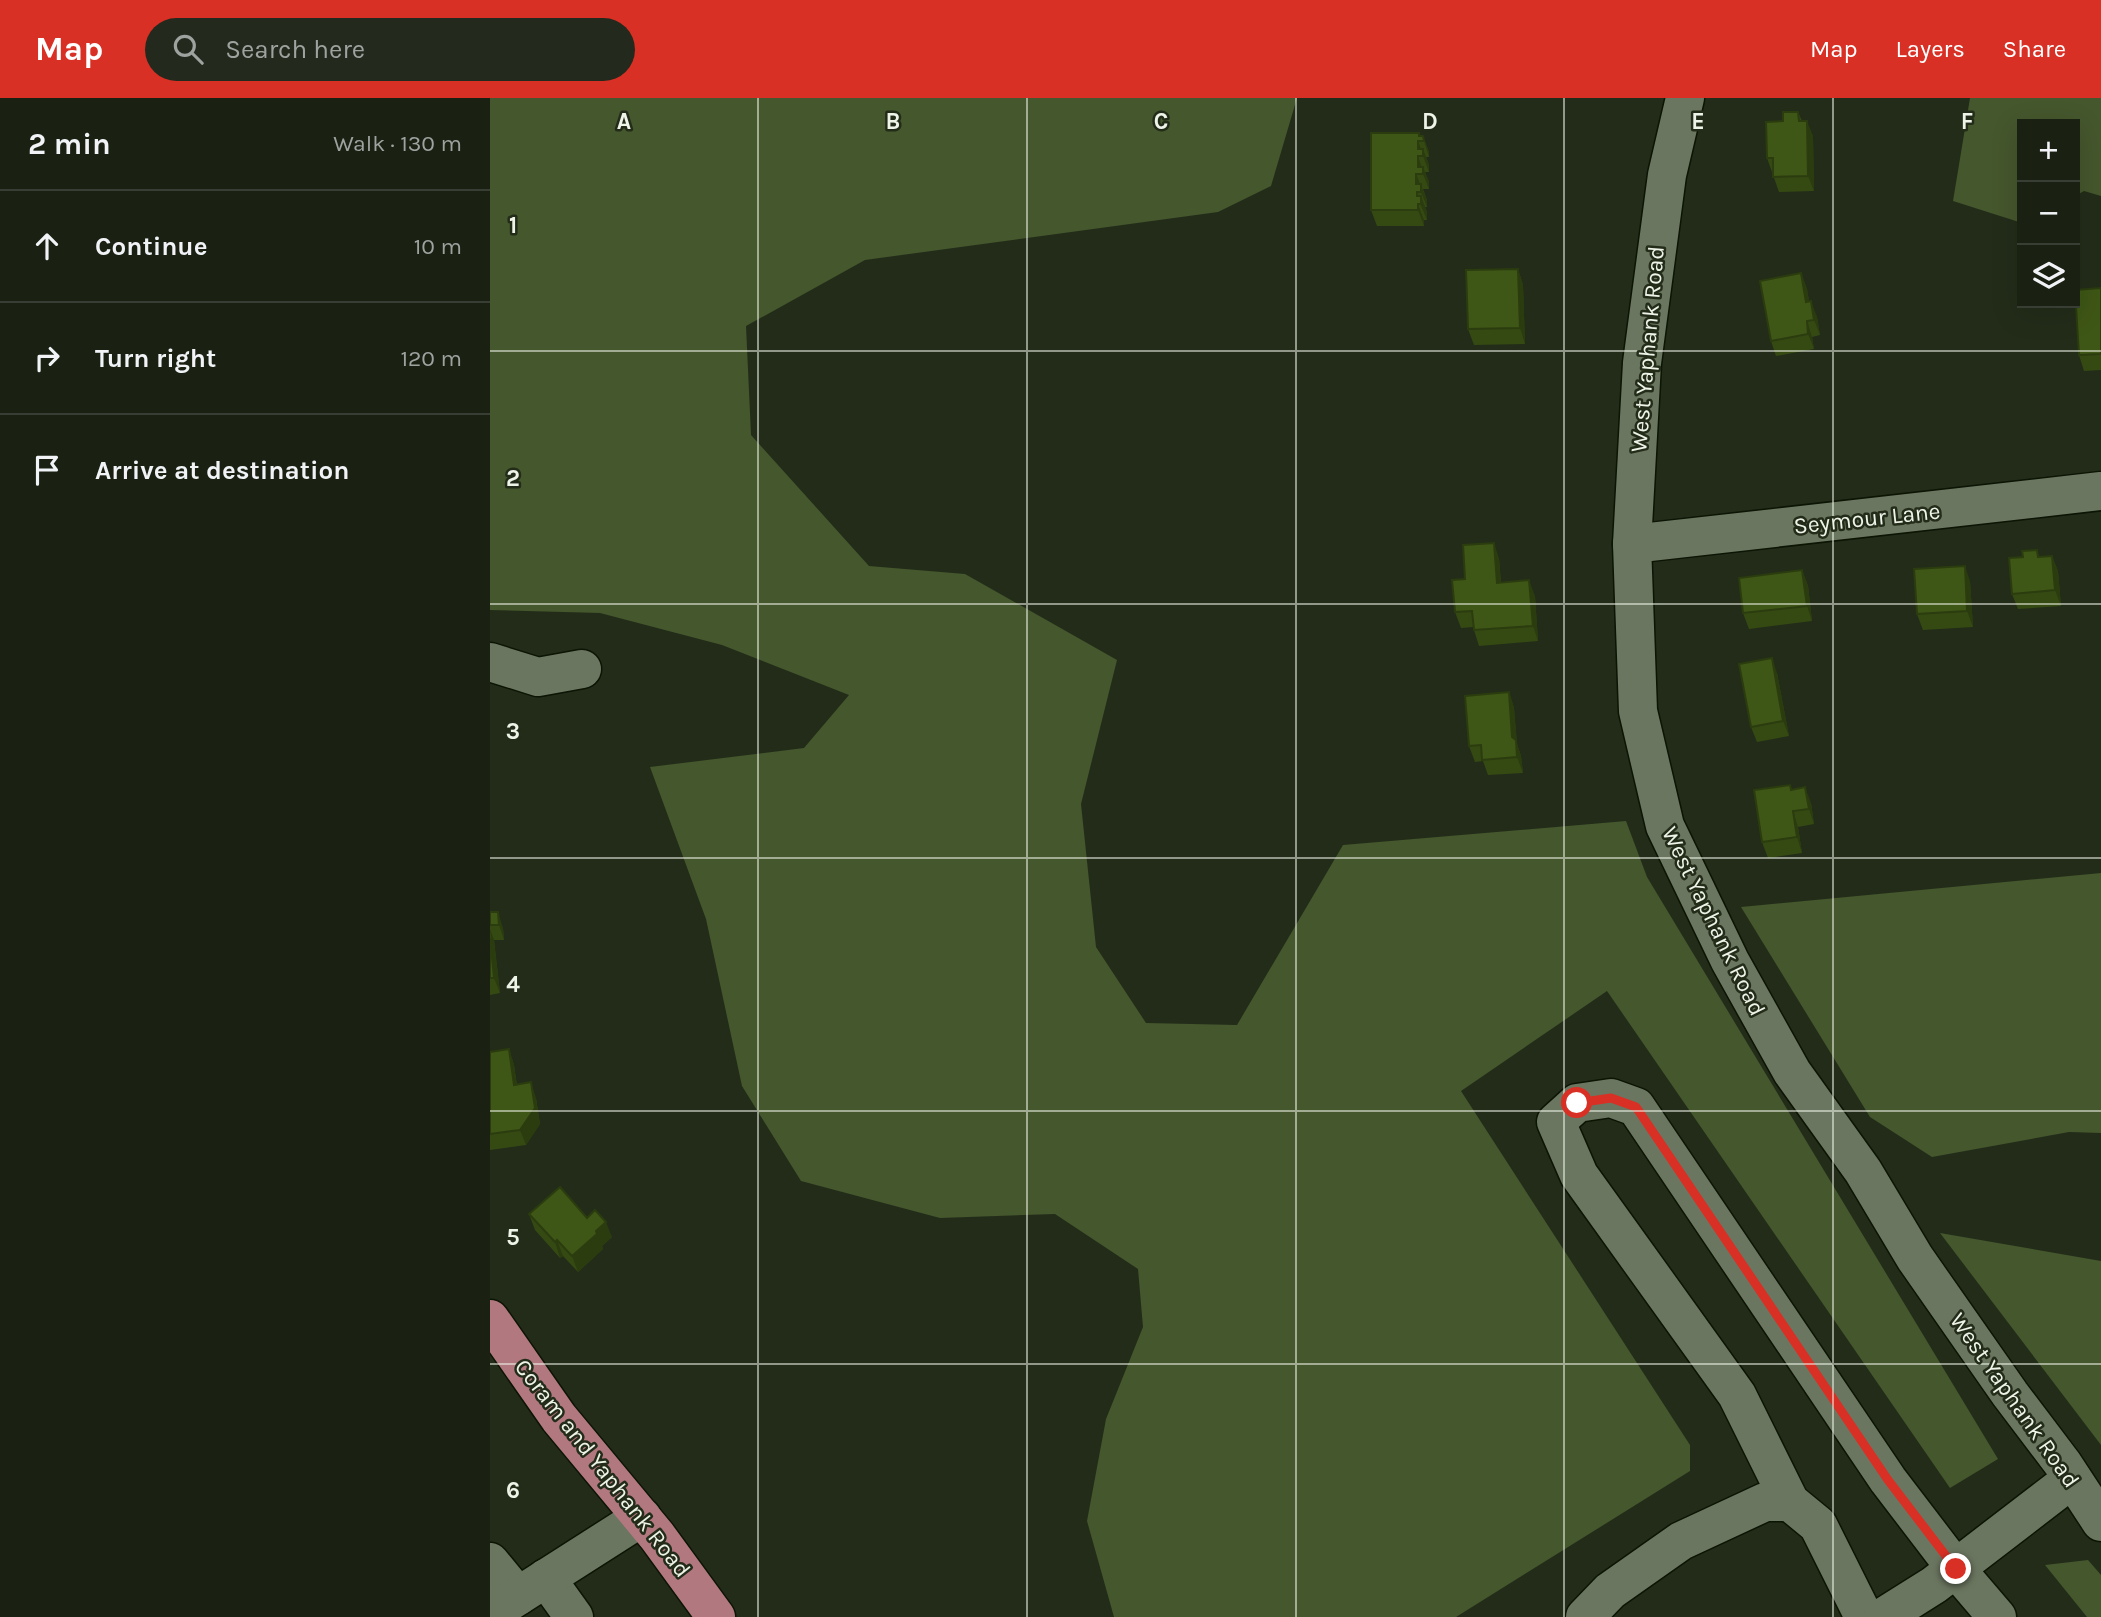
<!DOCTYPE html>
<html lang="en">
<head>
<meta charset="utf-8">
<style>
	:root { --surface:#1a2113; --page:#23291c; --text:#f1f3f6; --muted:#9fa3a0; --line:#383e33; --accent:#d93025 }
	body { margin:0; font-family:Karla,sans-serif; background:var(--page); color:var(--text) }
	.controls { position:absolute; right:21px; top:21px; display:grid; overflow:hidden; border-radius:0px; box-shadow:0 7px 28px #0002 }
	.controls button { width:63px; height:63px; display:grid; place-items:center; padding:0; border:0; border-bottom:2px solid var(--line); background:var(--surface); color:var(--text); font:35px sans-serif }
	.stop { position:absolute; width:21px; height:21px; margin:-16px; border:5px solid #d93025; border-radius:50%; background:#fff }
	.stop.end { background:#d93025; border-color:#fff; box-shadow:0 2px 7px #0008 }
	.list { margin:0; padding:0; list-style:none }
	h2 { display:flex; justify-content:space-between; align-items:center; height:91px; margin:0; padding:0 28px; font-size:30px }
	h2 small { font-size:23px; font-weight:400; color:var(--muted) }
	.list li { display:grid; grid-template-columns:46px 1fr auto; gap:21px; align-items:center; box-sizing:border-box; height:112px; padding:0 28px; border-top:2px solid var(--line) }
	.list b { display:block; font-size:26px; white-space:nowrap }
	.list em { font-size:23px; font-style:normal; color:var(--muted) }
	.icon { flex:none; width:38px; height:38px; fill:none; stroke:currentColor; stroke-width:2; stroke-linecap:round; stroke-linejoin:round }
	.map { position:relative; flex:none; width:1611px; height:1519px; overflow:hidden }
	header { display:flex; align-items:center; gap:42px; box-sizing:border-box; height:98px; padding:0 35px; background:var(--accent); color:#fff }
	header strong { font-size:33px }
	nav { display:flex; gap:38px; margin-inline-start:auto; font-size:24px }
	.search { width:490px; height:63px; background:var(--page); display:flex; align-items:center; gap:18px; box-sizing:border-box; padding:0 24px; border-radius:38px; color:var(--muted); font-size:26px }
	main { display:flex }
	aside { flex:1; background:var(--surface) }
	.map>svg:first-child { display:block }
</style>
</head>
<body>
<header>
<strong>Map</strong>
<div class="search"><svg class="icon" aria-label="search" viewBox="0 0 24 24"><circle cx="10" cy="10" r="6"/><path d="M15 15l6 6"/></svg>Search here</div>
<nav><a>Map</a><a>Layers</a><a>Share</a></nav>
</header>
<main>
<aside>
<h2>2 min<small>Walk · 130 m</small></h2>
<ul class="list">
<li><svg class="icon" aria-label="ahead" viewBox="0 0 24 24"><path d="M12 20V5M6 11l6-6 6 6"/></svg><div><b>Continue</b></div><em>10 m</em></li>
<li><svg class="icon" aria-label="right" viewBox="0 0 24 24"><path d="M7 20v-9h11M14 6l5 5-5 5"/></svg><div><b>Turn right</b></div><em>120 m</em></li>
<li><svg class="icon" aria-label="arrive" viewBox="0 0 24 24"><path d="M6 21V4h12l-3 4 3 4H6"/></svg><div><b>Arrive at destination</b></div></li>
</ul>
</aside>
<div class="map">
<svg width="1611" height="1519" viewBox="0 0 1611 1519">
	<rect width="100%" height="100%" fill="#232c19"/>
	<!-- green -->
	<g fill="#45572d">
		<path d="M0 0H807L781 88 728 114 375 162 256 228 261 337 379 468 475 476 627 562 591 706 606 849 656 925 747 927 853 747 1136 723 1157 779 1508 1361 1460 1390 1117 893 971 993 1200 1347V1373L966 1519H624L597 1423 616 1321 653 1229 648 1171 565 1116 450 1120 311 1083 252 988 216 821 160 669 314 650 359 597 232 547 110 515 0 512Z"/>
		<path d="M1480 0H1611V98L1594 93 1585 98V26H1532V122L1529 124 1463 103Z"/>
		<path d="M1611 775V1035L1579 1034 1442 1059 1380 1019 1251 809Z"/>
		<path d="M1450 1135 1611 1163V1347Z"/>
		<path d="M1598 1462 1611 1477V1519H1597L1555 1467Z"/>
	</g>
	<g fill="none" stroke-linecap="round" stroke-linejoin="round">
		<defs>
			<g id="minor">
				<path d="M1195 0 1177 77 1152 265 1142 446 1148 613 1175 728 1240 863 1302 974 1373 1073 1425 1160 1520 1296 1573 1366 1611 1424"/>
				<path d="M1142 446 1611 393"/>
				<path d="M0 564 48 579 92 571"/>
				<path d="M0 1464 28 1498"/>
				<path d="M56 1480 84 1519"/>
				<path d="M0 1516 152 1419"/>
				<path d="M1095 1519 1120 1493 1191 1443 1275 1404H1300"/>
				<path d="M1374 1519 1328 1427 1300 1404 1247 1297 1089 1077 1066 1024 1087 1005 1121 1000 1146 1009 1398 1382 1466 1471 1507 1519"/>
				<path d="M1393 1519 1444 1487 1582 1381"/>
			</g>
			<path id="major" d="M0 1221 69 1320 167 1438 226 1519"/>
		</defs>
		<!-- minor casing -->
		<use href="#minor" stroke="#0c1404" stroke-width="41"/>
		<!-- major casing -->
		<use href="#major" stroke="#0c1404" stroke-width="41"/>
		<!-- minor -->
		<use href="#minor" stroke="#6b7660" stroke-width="38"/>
		<!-- major -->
		<use href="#major" stroke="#b27880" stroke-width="38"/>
	</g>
	<!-- wall -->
	<g fill="#354a13">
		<path d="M1308 14 1312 23 1323 38 1324 93 1289 94 1277 60 1293 23Z"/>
		<path d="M929 35 931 38H933L939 54V59H936L939 67V74H935L939 84V91H933L937 102V109H935L937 114V122H934V128H887L881 112Z"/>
		<path d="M1028 171 1033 187 1035 246 984 247 978 231Z"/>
		<path d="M1311 175 1317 191 1319 204 1327 219 1330 237 1322 239 1324 251 1286 258 1281 243Z"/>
		<path d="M1611 190V272L1594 273 1589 257Z"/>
		<path d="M1547 452 1549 459 1562 458 1568 473 1571 508 1528 511 1522 496 1533 459Z"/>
		<path d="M1009 460 1011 484 1045 498 1048 543 989 548 983 529 971 530 965 514 975 481Z"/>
		<path d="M1312 472 1318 488 1322 523 1259 531 1253 515Z"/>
		<path d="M1480 483 1483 529 1433 532 1427 516Z"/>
		<path d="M1287 575 1299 638 1267 644 1261 629Z"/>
		<path d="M1019 594 1024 610 1027 646 1031 658 1033 675 998 677 993 663 985 664 979 648Z"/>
		<path d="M1302 692 1321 705 1324 726 1308 729 1312 755 1278 760 1272 744Z"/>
		<path d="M0 814 13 830 14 842H4L10 895 0 897Z"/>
		<path d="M19 951 24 967 27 987 46 1000 50 1026 36 1047 0 1052V954Z"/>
		<path d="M39 1116 97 1120 122 1139 112 1148 113 1151 88 1174 73 1158 70 1160 45 1132Z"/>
	</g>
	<!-- shaded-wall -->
	<g fill="#2b3c0f">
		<path d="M1317 23 1323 38 1324 93 1318 78Z"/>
		<path d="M933 38 939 54V59L934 43Z"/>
		<path d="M928 43 933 56V51L939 67V74L933 58 928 51Z"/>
		<path d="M928 58 933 73V69L939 84V91L933 76 928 69Z"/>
		<path d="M926 76 937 102V109L931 94 926 86Z"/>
		<path d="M927 94 931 104V98L937 114V122L927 98Z"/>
		<path d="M928 106 934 122V128L928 112Z"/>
		<path d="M1028 171 1033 187 1035 246 1030 230Z"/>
		<path d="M1311 175 1317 191 1322 220 1316 204Z"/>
		<path d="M1321 203 1327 219 1330 237 1324 222Z"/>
		<path d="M1317 223 1322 239 1324 251 1318 236Z"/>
		<path d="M1004 445 1009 460 1012 500 1007 485Z"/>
		<path d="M1562 458 1568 473 1571 508 1565 492Z"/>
		<path d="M1475 468 1480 483 1483 529 1477 513Z"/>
		<path d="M1312 472 1318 488 1322 523 1317 508Z"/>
		<path d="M1039 482 1045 498 1048 543 1043 528Z"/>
		<path d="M1282 560 1287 575 1299 638 1293 623Z"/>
		<path d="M1019 594 1024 610 1027 646 1031 658 1033 675 1027 659 1022 639Z"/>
		<path d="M1315 689 1321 705 1324 726 1319 711Z"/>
		<path d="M1303 713 1308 729 1312 755 1307 739Z"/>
		<path d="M8 814 13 830 14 842 9 827Z"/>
		<path d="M0 831 4 842 10 895 4 880Z"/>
		<path d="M19 951 24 967 29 1003 24 987Z"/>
		<path d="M41 984 46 1000 50 1026 36 1047 30 1032Z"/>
		<path d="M116 1124 122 1139 112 1148 113 1151 88 1174 82 1158 106 1133Z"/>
		<path d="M67 1142 73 1158 70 1160 65 1144Z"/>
	</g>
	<!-- building -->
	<g fill="#3e5616" stroke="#2b3c0f" stroke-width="2">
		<path d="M1293 14H1308L1309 23H1317L1318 78 1283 79V60H1277L1276 24 1293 23Z"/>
		<path d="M881 35H929V38H933L934 43H928V51H933V58H928V69H933V76H926V86H931V94H927V98H931V106H928V112H881Z"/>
		<path d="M1028 171 1030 230 978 231 976 172Z"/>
		<path d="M1311 175 1316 204 1321 203 1324 222 1317 223 1318 236 1281 243 1270 183Z"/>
		<path d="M1611 190V256L1589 257 1585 192Z"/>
		<path d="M1004 445 1007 485 1039 482 1043 528 984 532 982 513 965 514 962 482 975 481 973 447Z"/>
		<path d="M1547 452 1548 459 1562 458 1565 492 1522 496 1519 460 1533 459 1532 453Z"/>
		<path d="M1475 468 1477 513 1427 516 1424 471Z"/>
		<path d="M1312 472 1317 508 1253 515 1249 480Z"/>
		<path d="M1282 560 1293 623 1261 629 1249 566Z"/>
		<path d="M1019 594 1022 639 1026 642 1027 659 992 662 991 647 979 648 975 598Z"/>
		<path d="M1300 687 1301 692 1315 689 1319 711 1303 713 1307 739 1272 744 1264 692Z"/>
		<path d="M0 814H8L9 827H0Z"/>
		<path d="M0 840 4 880H0Z"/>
		<path d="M19 951 24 987 41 984 45 1010 30 1032 0 1036V954Z"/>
		<path d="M70 1089 97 1120 105 1112 116 1124 106 1133 107 1136 82 1158 67 1142 65 1144 39 1116Z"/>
	</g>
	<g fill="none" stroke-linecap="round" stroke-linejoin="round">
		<!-- route -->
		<path stroke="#d93025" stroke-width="9" d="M1087 1005 1121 1000 1146 1009 1398 1382 1466 1471"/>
	</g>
	<!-- grid -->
	<path fill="none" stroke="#eef4e8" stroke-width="2" stroke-opacity="0.55" d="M268 0V1519M537 0V1519M806 0V1519M1074 0V1519M1343 0V1519M0 253H1611M0 506H1611M0 760H1611M0 1013H1611M0 1266H1611"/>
	<g text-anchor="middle" stroke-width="5" stroke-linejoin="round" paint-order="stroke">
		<!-- street labels -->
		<g font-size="23" fill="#eef4e8" stroke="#232c19">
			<text transform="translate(1157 251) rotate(-85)" y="8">West Yaphank Road</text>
			<text transform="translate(1377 420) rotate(-6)" y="8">Seymour Lane</text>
			<text transform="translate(1224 823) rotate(64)" y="8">West Yaphank Road</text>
			<text transform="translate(1525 1302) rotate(55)" y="8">West Yaphank Road</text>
			<text transform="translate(113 1370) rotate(52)" y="8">Coram and Yaphank Road</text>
		</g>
	</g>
	<g font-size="23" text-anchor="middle" font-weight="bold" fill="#eef4e8" stroke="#232c19" stroke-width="5" stroke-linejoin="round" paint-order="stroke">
		<text x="134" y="31">A</text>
		<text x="403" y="31">B</text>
		<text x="671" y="31">C</text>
		<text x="940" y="31">D</text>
		<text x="1208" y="31">E</text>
		<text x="1477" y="31">F</text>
		<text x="23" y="135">1</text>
		<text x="23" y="388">2</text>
		<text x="23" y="641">3</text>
		<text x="23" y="894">4</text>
		<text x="23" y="1147">5</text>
		<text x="23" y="1400">6</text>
	</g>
</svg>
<div class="controls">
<button>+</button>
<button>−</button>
<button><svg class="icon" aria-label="layers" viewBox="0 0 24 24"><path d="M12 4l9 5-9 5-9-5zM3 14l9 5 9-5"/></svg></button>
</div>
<div class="stop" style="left:1087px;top:1005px"></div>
<div class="stop end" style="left:1466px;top:1471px"></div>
</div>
</main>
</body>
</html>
